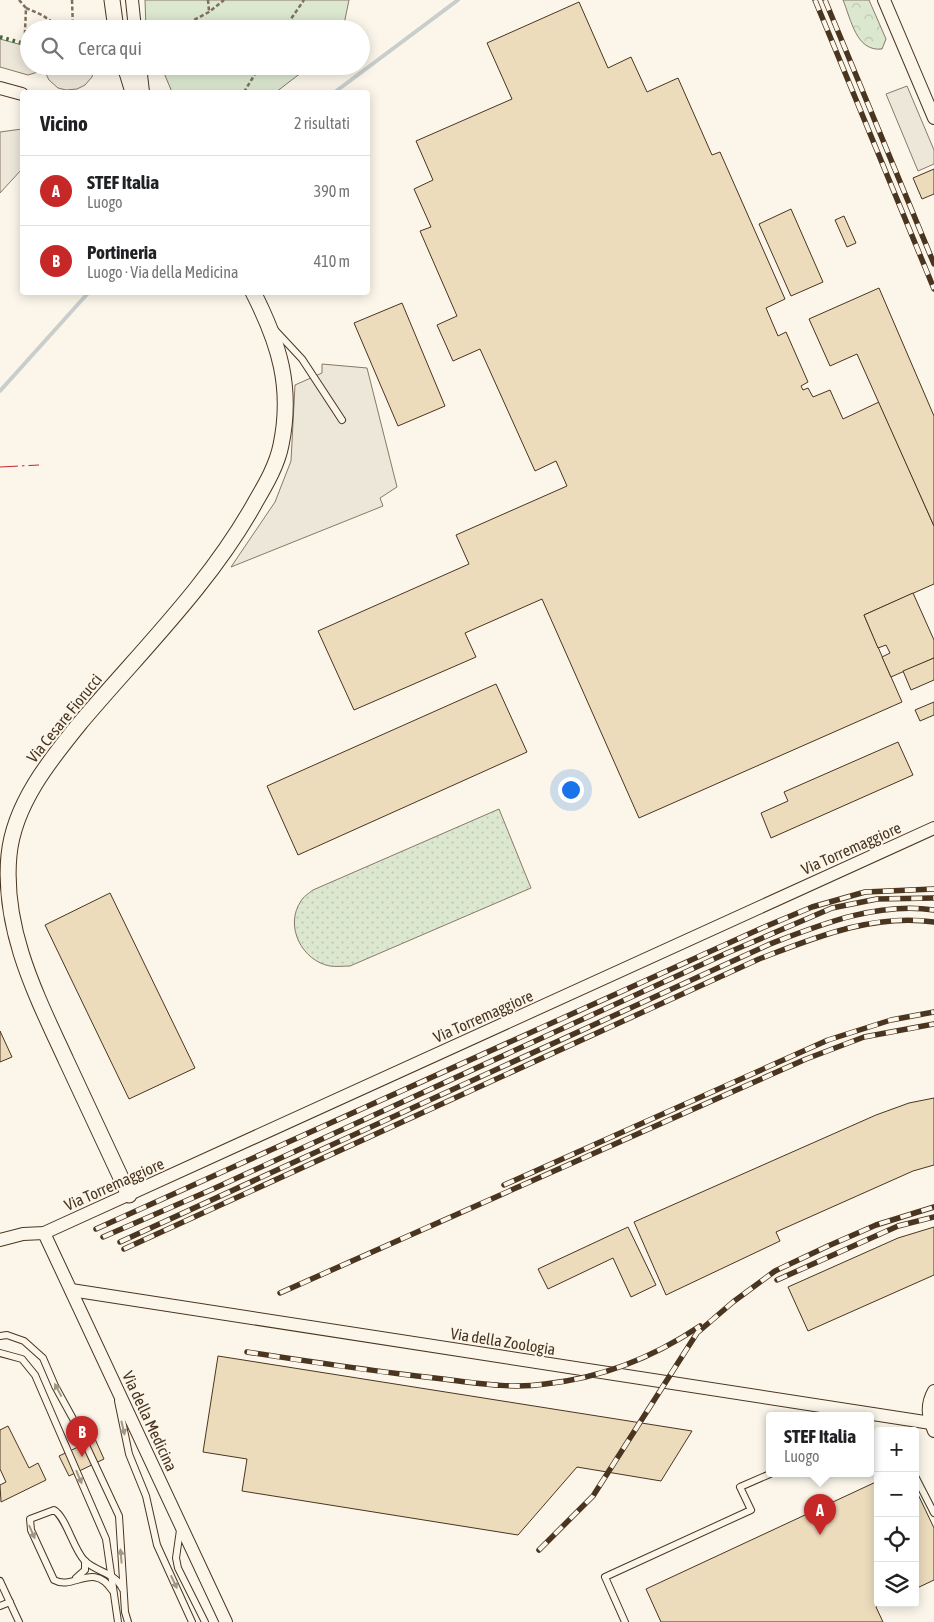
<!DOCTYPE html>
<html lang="it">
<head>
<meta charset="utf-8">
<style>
	:root { --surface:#fff; --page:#f6f6f6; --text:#202124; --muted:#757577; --line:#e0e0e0; --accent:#c62828 }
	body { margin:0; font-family:"Asap Condensed",sans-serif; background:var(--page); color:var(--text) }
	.controls { position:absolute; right:15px; bottom:15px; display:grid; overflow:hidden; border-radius:5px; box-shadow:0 2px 12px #0003 }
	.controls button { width:45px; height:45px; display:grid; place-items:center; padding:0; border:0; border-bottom:1px solid var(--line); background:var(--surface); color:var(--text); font:25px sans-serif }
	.you { position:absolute; left:570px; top:789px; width:18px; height:18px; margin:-12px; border:4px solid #fff; border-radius:50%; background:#1a73e8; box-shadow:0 0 0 8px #1a73e833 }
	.badge { display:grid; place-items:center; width:32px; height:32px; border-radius:50%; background:var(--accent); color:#fff; font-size:16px; font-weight:700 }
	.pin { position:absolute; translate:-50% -41px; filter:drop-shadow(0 1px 2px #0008) }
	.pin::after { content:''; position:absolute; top:26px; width:18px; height:15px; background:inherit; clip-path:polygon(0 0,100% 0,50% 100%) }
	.popup { position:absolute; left:766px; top:1412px; width:108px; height:65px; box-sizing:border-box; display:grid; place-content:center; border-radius:5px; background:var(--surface); filter:drop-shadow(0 1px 4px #0005); font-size:16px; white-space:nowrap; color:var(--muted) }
	.popup b { font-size:19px; color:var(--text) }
	.popup::after { content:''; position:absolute; left:50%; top:100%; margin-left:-10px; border:10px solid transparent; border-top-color:var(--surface) }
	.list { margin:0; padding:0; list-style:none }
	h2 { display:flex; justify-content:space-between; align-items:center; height:65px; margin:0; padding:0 20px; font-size:21px }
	h2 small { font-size:16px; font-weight:400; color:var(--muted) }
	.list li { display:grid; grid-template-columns:32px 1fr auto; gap:15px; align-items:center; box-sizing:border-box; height:70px; padding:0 20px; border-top:1px solid var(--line) }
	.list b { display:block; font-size:19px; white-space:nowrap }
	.list p { margin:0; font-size:16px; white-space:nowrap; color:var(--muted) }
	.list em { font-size:16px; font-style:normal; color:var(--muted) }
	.icon { flex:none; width:28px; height:28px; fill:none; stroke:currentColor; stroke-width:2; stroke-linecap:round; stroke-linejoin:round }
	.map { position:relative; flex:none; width:934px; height:1622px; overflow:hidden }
	.search { position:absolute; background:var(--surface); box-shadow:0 2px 12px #0003; left:20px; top:20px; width:350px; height:55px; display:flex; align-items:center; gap:12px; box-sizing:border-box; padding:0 18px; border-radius:28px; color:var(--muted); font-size:19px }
	.panel { position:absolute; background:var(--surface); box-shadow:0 2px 12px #0003; left:20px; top:90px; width:350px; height:205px; border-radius:5px }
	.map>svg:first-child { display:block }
</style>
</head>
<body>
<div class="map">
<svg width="934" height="1622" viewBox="0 0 934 1622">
	<defs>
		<pattern id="grass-dots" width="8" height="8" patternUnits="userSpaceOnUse" patternTransform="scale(1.25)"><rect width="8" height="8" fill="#dce7d0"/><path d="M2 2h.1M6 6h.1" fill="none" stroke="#bec7b2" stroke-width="1.8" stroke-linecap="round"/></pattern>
		<pattern id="forest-crowns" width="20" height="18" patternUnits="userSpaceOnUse" patternTransform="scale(1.25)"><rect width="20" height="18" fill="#dce7d0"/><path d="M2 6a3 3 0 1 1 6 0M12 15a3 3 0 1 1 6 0" fill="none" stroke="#bec7b2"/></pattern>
	</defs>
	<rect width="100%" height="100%" fill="#fbf6e9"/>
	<!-- grass -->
	<path fill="url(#grass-dots)" stroke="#887966" d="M499 809 531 888 350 966C344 966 336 967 330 966 302 961 284 926 301 901 303 897 309 893 313 890Z"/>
	<!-- forest -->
	<path fill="url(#forest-crowns)" stroke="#887966" d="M843 0H869L886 39 882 49C856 52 851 19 843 0Z"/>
	<!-- park -->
	<g fill="#dce7d0" stroke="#887966">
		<path d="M145 0H349L343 29H146Z"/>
		<path d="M161 66H310L276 92H172Z"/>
	</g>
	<!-- parking -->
	<g fill="#ede7d9" stroke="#887966">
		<path d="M0 39 29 47V66H95L92 77 85 85 77 89 66 90 58 88 49 80 44 70 28 75 0 67Z"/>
		<path d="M907 86 934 150V164L918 171 886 94Z"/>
		<path d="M22 129V169L0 193V132Z"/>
		<path d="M322 364 367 368 397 487 380 498 383 506 231 567 275 502 291 461 295 385 322 373Z"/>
	</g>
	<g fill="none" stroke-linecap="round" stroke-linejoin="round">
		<!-- stream -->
		<g stroke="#c9cecd" stroke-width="4">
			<path d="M335 92 458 0"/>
			<path d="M0 391 89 292"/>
		</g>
	</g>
	<!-- building -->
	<g fill="#ecdcbc" stroke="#4a3520">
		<path d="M579 2 608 68 631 57 647 92 678 78 712 155 720 152 785 299 766 308 778 336 786 332 808 382 801 386 803 390 808 388 813 397 830 390 843 419 879 402 934 526V584L864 615 902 702 639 818 542 599 465 633 476 657 354 710 318 631 469 564 456 535 567 486 556 461 535 471 480 349 453 361 437 325 457 316 420 231 431 227 414 189 433 180 416 141 512 99 487 43Z"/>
		<path d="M934 169V194L922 199 913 178Z"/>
		<path d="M791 209 823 282 791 296 759 224Z"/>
		<path d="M844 216 856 243 847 247 835 220Z"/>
		<path d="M879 288 934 416V526L857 354 830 366 809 319Z"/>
		<path d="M402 303 445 406 398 426 354 323Z"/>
		<path d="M913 593 934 640V658L891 677 882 657 890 653 886 645 878 648 864 615Z"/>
		<path d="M934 658V680L911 690 903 671Z"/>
		<path d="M496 684 527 752 298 855 267 786Z"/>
		<path d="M934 702V715L920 721 915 710Z"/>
		<path d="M898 742 913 775 771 838 761 813 788 801 784 792Z"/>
		<path d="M110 893 195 1068 129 1099 45 925Z"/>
		<path d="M0 1031 12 1057 0 1062Z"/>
		<path d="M934 1098V1165L913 1171 776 1232 780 1241 666 1295 634 1222 876 1115 909 1103Z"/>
		<path d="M628 1227 656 1285 631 1297 613 1258 548 1289 538 1269Z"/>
		<path d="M934 1227V1275L808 1331 788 1287 898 1238Z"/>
		<path d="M218 1356 692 1431 661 1481 577 1467 518 1535 242 1491 247 1459 203 1452Z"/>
		<path d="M8 1426 29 1468 38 1463 46 1480 1 1502 0 1485 6 1482 0 1469V1430Z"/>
		<path d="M95 1439 104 1459 69 1476 59 1456Z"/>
		<path d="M878 1481V1603H884L876 1607 883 1622H661L646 1589Z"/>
		<path d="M915 1488 934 1528V1580L915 1589Z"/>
	</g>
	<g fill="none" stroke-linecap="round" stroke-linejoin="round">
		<defs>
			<g id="service">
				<path d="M275 330 302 359 342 420"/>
				<path d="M0 1336 7 1335 24 1341 43 1358 55 1386 77 1426 119 1516 125 1612 128 1622"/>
				<path d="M0 1353 22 1359 35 1375 106 1539 118 1622"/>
				<path d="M118 1401 129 1454 146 1496 157 1545 192 1622"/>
				<path d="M870 1442H878"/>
				<path d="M915 1476 934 1513"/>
				<path d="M180 1530 176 1558 178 1568 205 1622"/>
				<path d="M76 1578 85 1570V1561"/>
				<path d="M0 1581 19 1622"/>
				<path d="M112 1590C93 1561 73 1591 54 1580L31 1530 30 1519 54 1510C66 1517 73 1548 84 1560 95 1572 115 1572 122 1588"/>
				<path d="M0 1606 10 1602"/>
				<path d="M625 1622 605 1577 751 1510 740 1487 770 1474"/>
			</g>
			<g id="minor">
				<path d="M132 0 135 29"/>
				<path d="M884 0 934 118"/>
				<path d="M140 66 143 92"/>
				<path d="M0 88 22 94"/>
				<path d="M44 1233 226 1622"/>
				<path d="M0 1240 23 1234 44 1233 934 828"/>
				<path d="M71 1290 931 1423"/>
				<path d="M934 1391C926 1405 928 1417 934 1431"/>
			</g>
			<g id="tertiary">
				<path d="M112 0 116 29"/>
				<path d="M125 66 133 92"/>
				<path d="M129 1195C108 1150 87 1105 66 1060 36 995 2 929 9 855 14 804 50 760 81 722 141 651 211 583 256 501 266 484 277 465 281 445 293 387 279 343 253 292"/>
			</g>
		</defs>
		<!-- service casing -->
		<use href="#service" stroke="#4a3520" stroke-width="8"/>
		<!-- minor casing -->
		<use href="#minor" stroke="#4a3520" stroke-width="14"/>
		<!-- tertiary casing -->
		<use href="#tertiary" stroke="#4a3520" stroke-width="17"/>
		<!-- path -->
		<g stroke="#7f6f5c" stroke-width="2.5" stroke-dasharray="4 2.5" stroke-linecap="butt">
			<path d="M19 0 26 8 24 55"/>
			<path d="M72 0 73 29"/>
			<path d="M208 0 209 11"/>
			<path d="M26 8 42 15 63 29"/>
			<path d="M177 29 209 12 224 0"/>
			<path d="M284 29 304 0"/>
			<path d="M244 92 260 66"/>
		</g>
		<!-- service -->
		<use href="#service" stroke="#fbf6e9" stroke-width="6"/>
		<!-- minor -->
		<use href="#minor" stroke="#fbf6e9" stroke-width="12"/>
		<!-- tertiary -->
		<use href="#tertiary" stroke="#fbf6e9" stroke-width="15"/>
		<defs>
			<g id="rail">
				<path d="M815 0 934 289"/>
				<path d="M825 0 934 264"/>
				<path d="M504 1185 828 1040 891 1020 934 1012"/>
				<path d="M96 1229 762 928 812 907 865 892 934 889"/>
				<path d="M103 1237 213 1189 727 953 832 908 877 899 934 898"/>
				<path d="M120 1242 770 944C822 924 877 902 934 910"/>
				<path d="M124 1249 759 959C814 938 873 913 934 922"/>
				<path d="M777 1280 898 1226 934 1217"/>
				<path d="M280 1293 806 1059 864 1037 934 1024"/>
				<path d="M247 1352C312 1362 377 1372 443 1379 476 1383 511 1389 545 1384 601 1378 654 1357 700 1326"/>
				<path d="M539 1550 593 1496 697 1333 733 1302 775 1271 828 1246 876 1225 934 1207"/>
			</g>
		</defs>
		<!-- rail casing -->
		<use href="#rail" stroke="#4a3520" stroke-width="5.5"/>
		<!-- rail -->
		<use href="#rail" stroke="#fbf6e9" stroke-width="4" stroke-dasharray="11" stroke-linecap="butt"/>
		<!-- hedge -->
		<path stroke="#436837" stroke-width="4" stroke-dasharray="2.5 4" stroke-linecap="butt" d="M0 37 22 43"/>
		<!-- power -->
		<path stroke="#c62828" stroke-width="1" stroke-dasharray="18 4 2.5 4" stroke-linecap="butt" d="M0 467 39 465"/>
	</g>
	<!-- one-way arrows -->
	<defs><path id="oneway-solid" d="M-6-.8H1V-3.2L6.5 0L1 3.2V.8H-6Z" transform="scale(1.25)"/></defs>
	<g fill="#a29684">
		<use href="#oneway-solid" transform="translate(58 1390) rotate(-118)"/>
		<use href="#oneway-solid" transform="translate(123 1428) rotate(77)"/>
		<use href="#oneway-solid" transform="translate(79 1477) rotate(67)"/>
		<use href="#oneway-solid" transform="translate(32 1532) rotate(66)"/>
		<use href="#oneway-solid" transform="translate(121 1556) rotate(-95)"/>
		<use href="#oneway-solid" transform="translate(174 1582) rotate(65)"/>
	</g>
	<g text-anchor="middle" stroke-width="4" stroke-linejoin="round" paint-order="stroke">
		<!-- street labels -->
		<g font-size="16" fill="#4a3520" stroke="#fbf6e9">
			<text transform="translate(64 718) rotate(-51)" y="6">Via Cesare Fiorucci</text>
			<text transform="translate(851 848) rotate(-24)" y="6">Via Torremaggiore</text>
			<text transform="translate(483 1016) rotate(-24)" y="6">Via Torremaggiore</text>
			<text transform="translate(114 1184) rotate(-24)" y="6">Via Torremaggiore</text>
			<text transform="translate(503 1341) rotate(9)" y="6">Via della Zoologia</text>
			<text transform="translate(150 1421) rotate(65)" y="6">Via della Medicina</text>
		</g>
	</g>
</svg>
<div class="controls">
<button>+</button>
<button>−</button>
<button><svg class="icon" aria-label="locate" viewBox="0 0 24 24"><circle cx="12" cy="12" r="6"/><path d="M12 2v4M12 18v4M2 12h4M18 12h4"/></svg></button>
<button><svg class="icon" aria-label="layers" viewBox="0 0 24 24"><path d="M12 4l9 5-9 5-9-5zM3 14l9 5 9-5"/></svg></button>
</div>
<div class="you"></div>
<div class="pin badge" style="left:820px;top:1535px">A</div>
<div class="popup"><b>STEF Italia</b>Luogo</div>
<div class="pin badge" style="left:82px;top:1457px">B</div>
<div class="search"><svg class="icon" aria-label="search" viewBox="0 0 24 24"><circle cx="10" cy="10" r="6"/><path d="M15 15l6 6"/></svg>Cerca qui</div>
<section class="panel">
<h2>Vicino<small>2 risultati</small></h2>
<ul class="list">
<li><span class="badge">A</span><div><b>STEF Italia</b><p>Luogo</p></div><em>390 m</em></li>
<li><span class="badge">B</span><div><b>Portineria</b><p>Luogo · Via della Medicina</p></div><em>410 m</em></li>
</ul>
</section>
</div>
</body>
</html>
